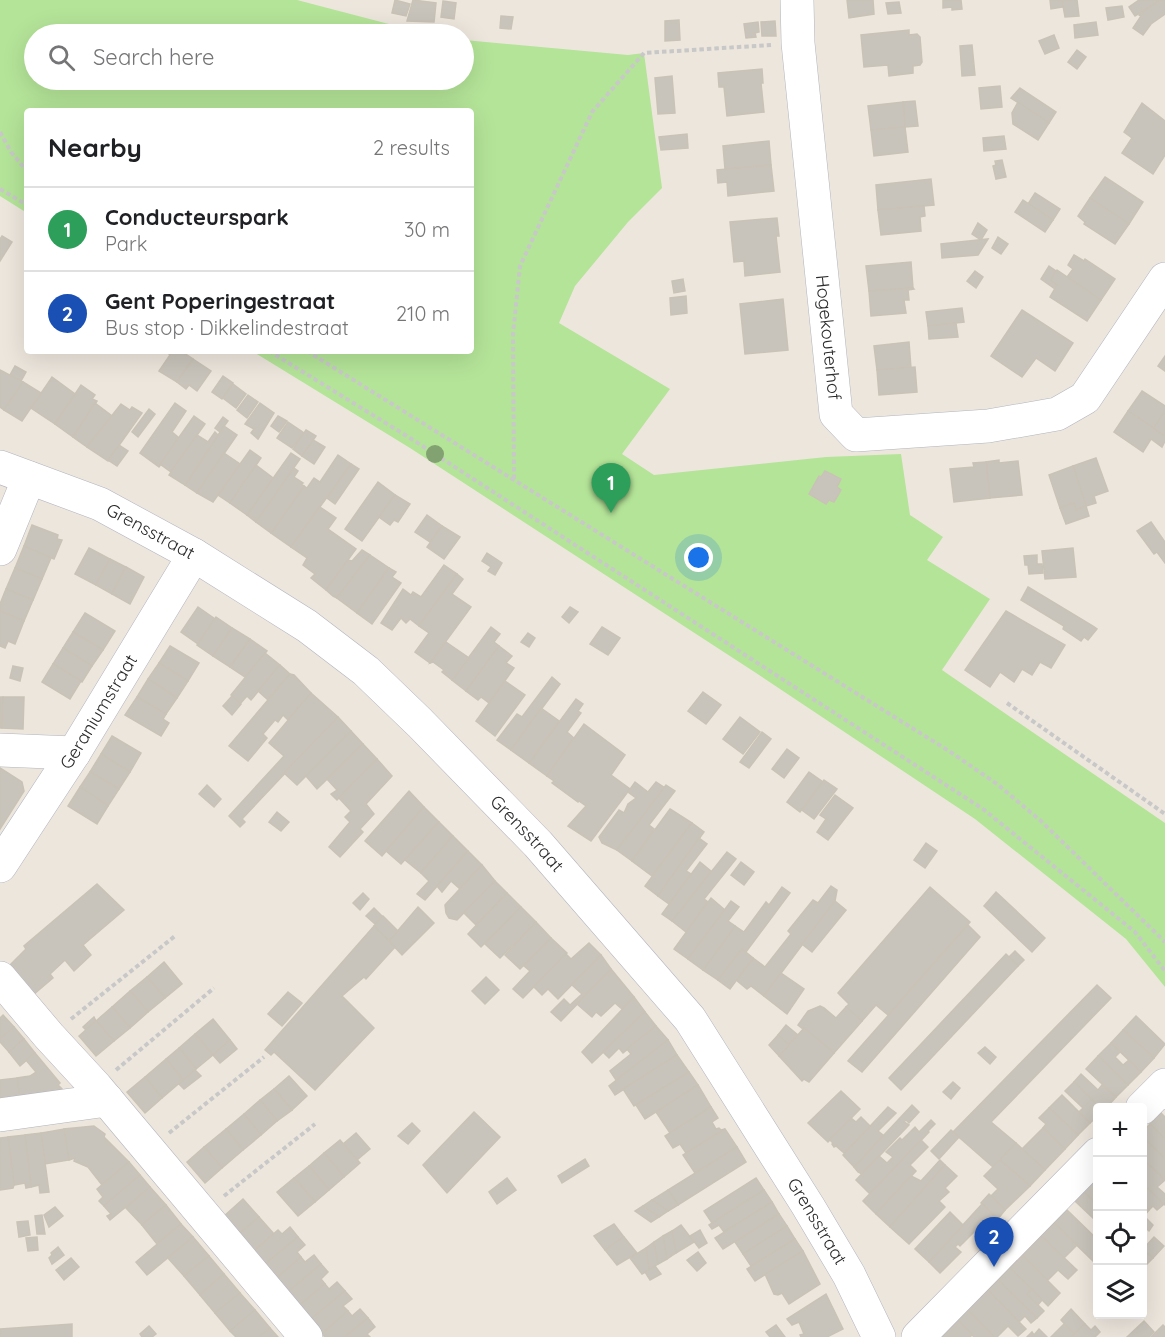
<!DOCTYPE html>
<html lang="en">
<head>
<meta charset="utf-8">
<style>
	:root { --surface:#fff; --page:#f6f6f6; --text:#202124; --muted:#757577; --line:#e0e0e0; --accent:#ea580c }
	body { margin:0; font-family:Quicksand,sans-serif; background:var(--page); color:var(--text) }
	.controls { position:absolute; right:18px; bottom:18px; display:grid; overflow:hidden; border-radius:6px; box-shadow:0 6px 24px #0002 }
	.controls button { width:54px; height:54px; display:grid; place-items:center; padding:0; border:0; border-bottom:2px solid var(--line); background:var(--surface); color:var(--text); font:30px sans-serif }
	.you { position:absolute; left:699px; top:558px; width:21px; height:21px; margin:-15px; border:4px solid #fff; border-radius:50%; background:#1a73e8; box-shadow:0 0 0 9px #1a73e833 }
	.badge { display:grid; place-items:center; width:39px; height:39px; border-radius:50%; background:var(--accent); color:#fff; font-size:20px; font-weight:700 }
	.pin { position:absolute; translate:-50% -50px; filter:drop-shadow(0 2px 3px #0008) }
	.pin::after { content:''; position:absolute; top:32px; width:21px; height:18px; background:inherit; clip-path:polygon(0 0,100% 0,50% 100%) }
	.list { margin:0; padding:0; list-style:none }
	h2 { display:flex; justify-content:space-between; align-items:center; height:78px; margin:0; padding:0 24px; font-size:26px }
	h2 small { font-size:20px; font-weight:400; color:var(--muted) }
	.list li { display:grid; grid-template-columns:39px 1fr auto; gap:18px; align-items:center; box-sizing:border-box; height:84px; padding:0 24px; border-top:2px solid var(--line) }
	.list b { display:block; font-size:22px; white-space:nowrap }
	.list p { margin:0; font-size:20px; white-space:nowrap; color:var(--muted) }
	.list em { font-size:20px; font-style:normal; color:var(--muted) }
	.icon { flex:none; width:33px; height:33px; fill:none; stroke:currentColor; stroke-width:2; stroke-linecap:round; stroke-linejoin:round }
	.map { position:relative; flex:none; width:1165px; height:1337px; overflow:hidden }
	.search { position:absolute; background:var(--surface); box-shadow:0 6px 24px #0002; left:24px; top:24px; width:450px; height:66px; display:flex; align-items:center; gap:15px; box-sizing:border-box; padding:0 21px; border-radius:33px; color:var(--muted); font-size:22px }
	.panel { position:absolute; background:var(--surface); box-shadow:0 6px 24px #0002; left:24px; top:108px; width:450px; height:246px; border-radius:6px }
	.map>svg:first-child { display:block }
</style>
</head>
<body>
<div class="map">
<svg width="1165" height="1337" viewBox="0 0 1165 1337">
	<rect width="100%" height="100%" fill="#ede6dd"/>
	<!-- green -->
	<path fill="#b4e498" d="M0 0H297L427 34H34V80H464V40L628 55 644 53 662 188 628 222 575 286 559 323 670 389 622 454 654 475 826 457 901 454 910 515 943 537 927 560 990 599 942 670 1165 823V987L1126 939 975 819 753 671 410 448 252 351H471V111H27V213L0 196Z"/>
	<!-- building -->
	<g fill="#c9c4bb" stroke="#c9c2b6" stroke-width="1.5">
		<path d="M395 0 410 4 406 16 392 13Z"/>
		<path d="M413 0 436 3 434 22 407 21Z"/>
		<path d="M847 0H873L874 14 849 18Z"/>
		<path d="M943 0H961L962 9 952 10V7L943 8Z"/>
		<path d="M1050 0H1062L1063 7 1051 9Z"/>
		<path d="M1062 0H1077L1079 16 1065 17Z"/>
		<path d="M1139 0H1160L1135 16 1129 7Z"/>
		<path d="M1160 0H1165V14L1151 24 1143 35 1133 28 1141 16 1139 15Z"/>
		<path d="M443 1 456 3 454 19 441 17Z"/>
		<path d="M899 2 901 13 888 14 886 3Z"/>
		<path d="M1122 6 1124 17 1108 20 1106 8Z"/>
		<path d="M501 16 513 17 511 29 500 28Z"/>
		<path d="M679 20 680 40 665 41V21Z"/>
		<path d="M775 21 776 36H762L761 22Z"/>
		<path d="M758 22 759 32 755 33 756 37 746 38 744 24Z"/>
		<path d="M1096 22 1098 35 1075 38 1074 25Z"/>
		<path d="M909 30V35L917 34 920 37 922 62 920 65 913 66V73L889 76 888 65 864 67 861 35Z"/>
		<path d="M1054 35 1059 48 1045 54 1039 41Z"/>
		<path d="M972 45 975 75 962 76 960 46Z"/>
		<path d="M1077 50 1086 57 1077 69 1068 62Z"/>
		<path d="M762 69 763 83H761L764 112 727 116 724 87H719L718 73Z"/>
		<path d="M672 76 675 113 658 114 655 78Z"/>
		<path d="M1000 86 1002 107 981 109 979 88Z"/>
		<path d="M1020 88 1056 112 1049 123 1011 98Z"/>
		<path d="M915 101 918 126 905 127 903 102Z"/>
		<path d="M903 102 905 127 871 130 868 106Z"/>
		<path d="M1018 102 1049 123 1038 140 1013 124 1012 113Z"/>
		<path d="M1142 103 1165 121V155L1153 174 1122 153 1132 138 1124 132Z"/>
		<path d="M905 127 908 152 874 156 871 130Z"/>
		<path d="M687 134 688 148 661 150 659 137Z"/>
		<path d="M1004 136 1006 149 984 151 983 138Z"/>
		<path d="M769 141 771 165 725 169 723 146Z"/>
		<path d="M1002 160 1006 177 996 179 993 166 996 165 995 161Z"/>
		<path d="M771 165 774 191 728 196 727 182 718 183 717 170Z"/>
		<path d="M1105 177 1143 202 1129 224 1090 198Z"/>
		<path d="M931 179 934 205 878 210 876 185Z"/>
		<path d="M1035 193 1060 209 1053 220 1028 204Z"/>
		<path d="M1090 198 1129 224 1115 244 1084 224 1085 222 1078 216Z"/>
		<path d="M1023 200 1053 220 1045 232 1015 212Z"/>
		<path d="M924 206 925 216 920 217 921 231 881 235 878 210Z"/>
		<path d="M777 218 779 236H776L780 272 745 276 744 261 734 262 730 222Z"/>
		<path d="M978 223 987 230 981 240 972 234Z"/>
		<path d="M2 236 12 242 0 261V239Z"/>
		<path d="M998 237 1008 244 1001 254 992 248Z"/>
		<path d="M988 239 978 255 942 258 941 244Z"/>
		<path d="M1074 255 1084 261 1085 259 1115 279 1101 300 1067 277 1073 269 1068 265Z"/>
		<path d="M911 262 913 288 869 291 866 266Z"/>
		<path d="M1049 266 1056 271 1051 280 1057 285 1055 289 1041 279Z"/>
		<path d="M1057 270 1101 300 1087 321 1050 297 1057 285 1051 280Z"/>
		<path d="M975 271 983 277 976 288 967 281Z"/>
		<path d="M683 279 685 291 674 293 672 281Z"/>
		<path d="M913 288 914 289 908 290 909 300H904L906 313 871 316 869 291Z"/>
		<path d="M686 296 687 313 671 315 670 298Z"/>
		<path d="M783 299 788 350 745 354 740 304Z"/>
		<path d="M962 308 964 322 928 326 926 312Z"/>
		<path d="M1022 310 1073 343 1055 371 1036 358 1022 377 991 356Z"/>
		<path d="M956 323 958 337 929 339 928 326Z"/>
		<path d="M909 342 911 368 877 370 874 346Z"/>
		<path d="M171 351H181L193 359 177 382 159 371 170 355 169 354Z"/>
		<path d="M1165 356V371L1158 366Z"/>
		<path d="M193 359 211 371 197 391 189 385 186 389 177 382Z"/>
		<path d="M15 366 26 372 21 381 10 375Z"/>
		<path d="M915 367 917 392 879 395 877 370Z"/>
		<path d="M0 370 23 382 4 410 0 407Z"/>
		<path d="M223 376 233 383 222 399 212 392Z"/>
		<path d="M52 377 75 394 55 424 31 408Z"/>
		<path d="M23 382 41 393 22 421 4 410Z"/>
		<path d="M233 384 246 394 236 408 223 398Z"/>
		<path d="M81 385 95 395 92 399 97 401 73 437 55 424Z"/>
		<path d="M1142 391 1165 406V411L1154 428 1128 411Z"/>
		<path d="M248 395 258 402 247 418 237 410Z"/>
		<path d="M95 403 112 416 87 447 73 437Z"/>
		<path d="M175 403 186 411 172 432 179 438 159 467 140 453Z"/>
		<path d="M260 403 274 413 258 439 251 433 254 429 245 424Z"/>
		<path d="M121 404 130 410 132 407 142 413 108 461 87 447Z"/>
		<path d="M149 409 155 414 138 437 132 432Z"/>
		<path d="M1128 411 1165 436V441L1162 447 1151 439 1143 452 1114 432Z"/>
		<path d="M1165 411V436L1154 428Z"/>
		<path d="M194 416 205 424 171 472 160 464Z"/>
		<path d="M278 416 287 421 279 432 271 426Z"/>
		<path d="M223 417 228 421 220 432 215 428Z"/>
		<path d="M288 422 304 433 292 448 277 438Z"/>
		<path d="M224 426 237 435 197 493 185 485Z"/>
		<path d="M306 430 316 436 302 456 293 449Z"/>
		<path d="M215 432 218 435 185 485 169 475 197 435 208 442Z"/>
		<path d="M313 440 325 447 314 464 302 456Z"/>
		<path d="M119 445 128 451 117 466 108 460Z"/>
		<path d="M250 450 261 458 230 503 218 495Z"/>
		<path d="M224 453 240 464 213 502 197 493Z"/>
		<path d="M291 453 300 459 256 522 247 515Z"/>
		<path d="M338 455 351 464 291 547 271 533 304 486 307 488 314 478 320 482Z"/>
		<path d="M1096 458 1108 491 1094 496 1096 503 1086 506 1073 466Z"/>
		<path d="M999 460V463L1018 461 1022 495 990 498 986 462Z"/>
		<path d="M986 462 990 498 954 502 950 469 974 467 973 463Z"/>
		<path d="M351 464 359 469 335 504 327 498Z"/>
		<path d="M256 465 273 478 247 515 230 503Z"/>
		<path d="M1073 466 1086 506 1076 510 1074 503 1060 508 1049 475Z"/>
		<path d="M294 468 298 471 294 477 303 483 301 484 304 486 271 533 256 522Z"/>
		<path d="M825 471 841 479 837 487 841 490 834 502 829 500 826 504 809 494 819 476 821 477Z"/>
		<path d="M378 482 395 495 362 541 345 529Z"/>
		<path d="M395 495 410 504 398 522 394 520 390 525 379 517Z"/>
		<path d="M1074 503 1076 510 1086 506 1089 516 1066 524 1060 508Z"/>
		<path d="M320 507 336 518 328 529 356 549 326 590 311 578 315 574 303 565 307 558 291 547Z"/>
		<path d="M427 515 442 526 430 542 415 532Z"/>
		<path d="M1151 522 1165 542V563L1157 552 1154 554 1137 531Z"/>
		<path d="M32 525 58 535 57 539 62 540 54 559 24 546Z"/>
		<path d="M442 526 460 537 444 559 427 547Z"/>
		<path d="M24 546 51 558 42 579 15 568Z"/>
		<path d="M89 548 110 559 96 585 75 574Z"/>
		<path d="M1073 548 1076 577 1045 579 1042 551Z"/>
		<path d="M362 550 370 555 337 598 333 596 326 590 348 560 352 561Z"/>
		<path d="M487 553 502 563 495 575 488 571 491 567 482 561Z"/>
		<path d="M370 555 389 568 357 613 337 598Z"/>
		<path d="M1037 555V564H1042L1043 573 1029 574 1028 565H1025L1024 556Z"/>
		<path d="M110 559 126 567 112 594 96 585Z"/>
		<path d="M444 565 457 574 419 626 410 619 406 623 401 618 392 630 381 623 403 589 411 595 413 592 421 597Z"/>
		<path d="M126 567 144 577 130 604 112 594Z"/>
		<path d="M15 568 42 579 33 600 6 589Z"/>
		<path d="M389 568 396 572 392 577 401 583 372 624 357 613Z"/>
		<path d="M457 574 463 579 452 594 471 607 430 663 415 652 429 633 419 626Z"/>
		<path d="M1028 587 1093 626 1097 629 1088 640 1084 637 1081 641 1063 629 1064 626 1021 600Z"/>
		<path d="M6 589 33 600 24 621 0 611V604Z"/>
		<path d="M198 607 215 619 198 644 181 632Z"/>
		<path d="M570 607 578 612 569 623 562 617Z"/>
		<path d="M0 611 24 621 15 644 8 641 5 648 0 646Z"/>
		<path d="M1006 611 1065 645 1051 668 1040 662 1032 675 1022 669 1014 682 1000 672 990 687 965 670Z"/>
		<path d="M85 613 115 631 103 650 73 632Z"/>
		<path d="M216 617 232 628 213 656 197 645Z"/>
		<path d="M491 627 500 634 494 642 499 646 466 691 452 680Z"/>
		<path d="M602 627 620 638 608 655 590 644Z"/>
		<path d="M232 628 250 639 230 667 213 656Z"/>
		<path d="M73 632 103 650 92 666 63 648Z"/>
		<path d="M528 633 535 638 529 647 521 642Z"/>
		<path d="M250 639 267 651 245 677 230 667Z"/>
		<path d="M446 642 469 658 452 680 442 672 444 670 433 662 430 663Z"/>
		<path d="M170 646 199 663 188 681 159 663Z"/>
		<path d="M499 646 512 656 506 663 514 668 489 703 481 697 478 700 466 691Z"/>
		<path d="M63 648 92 666 82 682 53 664Z"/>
		<path d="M265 653 280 665 251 700 247 696 240 704 231 695Z"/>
		<path d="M159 663 188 681 177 698 148 679Z"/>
		<path d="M53 664 81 681 70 699 42 682Z"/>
		<path d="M280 665 290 674 268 700 258 691Z"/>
		<path d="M13 666 23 668 20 681 10 678Z"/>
		<path d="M290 674 294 675 311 693 288 720 283 715 278 722 275 720 263 734 267 738 248 761 229 746Z"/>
		<path d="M552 677 560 684 511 750 497 740 517 714 522 717Z"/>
		<path d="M148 679 177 698 166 714 137 697Z"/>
		<path d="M505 681 525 695 495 736 476 721Z"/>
		<path d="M703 692 721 705 706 724 688 711Z"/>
		<path d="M311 693 338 717 242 819 245 822 240 827 229 816 284 756 269 743Z"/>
		<path d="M232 696 241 704 232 715 223 706Z"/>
		<path d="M0 697H3L2 728H0Z"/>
		<path d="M3 697H24L23 729 2 728Z"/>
		<path d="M137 697 166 714 163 719 169 723 161 736 125 715Z"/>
		<path d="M576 699 583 704 578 711 581 713 567 732 574 738 547 776 529 763Z"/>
		<path d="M541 708 559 721 529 763 511 750Z"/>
		<path d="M338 717 351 731 297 785 284 773Z"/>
		<path d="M740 717 760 732 743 754 723 739Z"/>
		<path d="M584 724 625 755 611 775 630 789 591 841 568 826 586 806 579 801 578 802 552 783 554 781 547 776Z"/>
		<path d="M351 731 363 744 317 789 306 776Z"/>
		<path d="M762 732 771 739 749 768 740 762Z"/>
		<path d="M112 736 141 753 130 772 101 754Z"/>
		<path d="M363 744 377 759 337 800 331 794 337 790 327 779Z"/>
		<path d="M787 749 799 758 784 778 772 769Z"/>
		<path d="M101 754 130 772 119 789 90 772Z"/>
		<path d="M377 759 392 776 366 804 374 814 360 829 363 832 340 857 329 847 350 822 345 817 351 811 339 798Z"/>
		<path d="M0 768 22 782 24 791 0 829Z"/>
		<path d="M90 772 119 789 108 806 80 787Z"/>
		<path d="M809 772 823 782 800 812 787 802Z"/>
		<path d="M824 780 837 789 814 819 802 810Z"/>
		<path d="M635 782 648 792 656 782 665 788 617 850 602 843 599 837 619 810 624 813 628 804 636 798 628 792Z"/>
		<path d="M207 785 221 799 214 807 199 794Z"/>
		<path d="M666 785 675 791 649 825 654 829 632 861 617 850Z"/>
		<path d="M80 787 108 806 97 824 68 806Z"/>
		<path d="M409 791 424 807 382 856 365 841Z"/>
		<path d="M835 795 853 808 828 840 817 832 826 819 820 815Z"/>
		<path d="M424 807 439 822 401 864 386 851Z"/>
		<path d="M670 809 692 823 652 876 632 861Z"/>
		<path d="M277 812 289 822 281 831 269 822Z"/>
		<path d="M439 822 453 836 421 873 405 860Z"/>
		<path d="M692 823 704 832 658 896 645 886Z"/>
		<path d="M453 836 468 851 425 900 417 894 429 881 421 873Z"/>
		<path d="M699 838 707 844 686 871 691 874 669 904 658 896Z"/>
		<path d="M926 843 937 851 925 868 914 860Z"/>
		<path d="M468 851 482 865 460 889 451 881 442 892 437 886Z"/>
		<path d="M727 852 736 859 704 899 708 902 686 932 672 921Z"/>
		<path d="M700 862 711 871 672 921 662 914Z"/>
		<path d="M741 862 754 872 744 885 731 875Z"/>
		<path d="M482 865 495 881 457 920 449 918 446 913 445 905Z"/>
		<path d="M495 881 507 893 476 925 464 913Z"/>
		<path d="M97 884 124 910 83 945 91 955 74 971 65 960 50 974 53 978 33 995 9 966 26 949 24 946Z"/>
		<path d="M831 886 837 890 835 901 764 996 751 986 747 989 736 980 753 958 765 967 791 934 788 931 813 900 818 903Z"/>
		<path d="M782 887 790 893 746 952 742 949 718 980 703 970 735 926 744 932 766 902 769 905Z"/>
		<path d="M930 887 970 922 888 1015 876 1005 862 1021 846 1007 849 1004 838 993Z"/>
		<path d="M996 892 1045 938 1032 952 984 906Z"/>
		<path d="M363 893 369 899 360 910 353 903Z"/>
		<path d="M507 893 521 907 481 947 468 934Z"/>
		<path d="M711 898 725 910 688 959 674 949Z"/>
		<path d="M731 901 739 907 728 921 735 926 703 970 688 959Z"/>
		<path d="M835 901 846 910 812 952 802 944Z"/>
		<path d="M418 907 434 923 402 955 389 941Z"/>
		<path d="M521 907 536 922 500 958 485 944Z"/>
		<path d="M374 908 382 916 375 924 366 916Z"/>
		<path d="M383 916 398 931 389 941 374 926Z"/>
		<path d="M536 922 551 938 520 969 505 955Z"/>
		<path d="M968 925 980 937 862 1072 848 1061Z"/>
		<path d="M374 926 395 947 366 979 364 977 342 996 374 1028 315 1090 274 1052 271 1055 265 1050Z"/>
		<path d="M551 938 567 953 523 998 513 989 530 971 524 966Z"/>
		<path d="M589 943 601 955 558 999 548 989 542 995 534 987 566 954 571 959Z"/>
		<path d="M742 949 753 958 730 989 718 980Z"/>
		<path d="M1015 951 1024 960 1018 966 1009 957Z"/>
		<path d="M1006 954 1018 966 901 1090 889 1078Z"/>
		<path d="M601 955 611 969 561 1021 551 1012 564 999 570 1005 582 994 572 985Z"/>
		<path d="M164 962 182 984 165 998 147 977Z"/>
		<path d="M611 969 634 997 622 1009 615 1003 601 1016 596 1012 592 1017 577 1004Z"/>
		<path d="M781 973 804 989 787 1014 764 996Z"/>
		<path d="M147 977 165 998 148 1012 130 991Z"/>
		<path d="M486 977 499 990 485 1004 472 991Z"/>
		<path d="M1097 985 1111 998 991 1122 1016 1143 993 1167 953 1132Z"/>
		<path d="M130 991 148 1012 130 1028 112 1007Z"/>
		<path d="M288 992 302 1003 282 1026 268 1014Z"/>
		<path d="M634 997 645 1012 592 1063 582 1052Z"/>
		<path d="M820 1006 824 1008 836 1018 846 1007 862 1021 834 1053 804 1028 803 1029 798 1025 808 1011Z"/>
		<path d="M112 1007 130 1028 114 1041 96 1021Z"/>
		<path d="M645 1012 656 1026 623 1053 619 1048 609 1058 603 1052Z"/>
		<path d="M3 1015 14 1027 0 1039V1018Z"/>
		<path d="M1136 1016 1165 1044 1154 1058 1123 1030Z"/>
		<path d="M94 1017 96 1021 86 1030 83 1027Z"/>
		<path d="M213 1019 230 1040 213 1055 195 1034Z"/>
		<path d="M96 1021 114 1041 96 1056 79 1036Z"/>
		<path d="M786 1025 798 1035 789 1045 778 1035Z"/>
		<path d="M656 1026 668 1040 616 1080 610 1071 631 1054 627 1049Z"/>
		<path d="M14 1027 24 1039 9 1052 0 1042V1039Z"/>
		<path d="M804 1028 834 1053 809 1082 804 1079 802 1081 779 1056Z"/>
		<path d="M1123 1030 1154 1058 1141 1072 1111 1043Z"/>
		<path d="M195 1034 213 1055 196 1069 179 1048Z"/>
		<path d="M778 1035 789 1045 779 1056 769 1045Z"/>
		<path d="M24 1039 35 1053 20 1066 9 1052Z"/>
		<path d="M230 1040 237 1049 220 1063 213 1055Z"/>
		<path d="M668 1040 677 1055 615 1095 609 1086Z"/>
		<path d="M1111 1043 1120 1052 1115 1057 1123 1065 1129 1060 1141 1072 1128 1085 1098 1056Z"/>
		<path d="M985 1047 996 1057 990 1064 978 1053Z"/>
		<path d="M179 1048 196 1069 183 1080 166 1059Z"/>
		<path d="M35 1053 60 1083 58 1085 62 1089 56 1093 20 1099 17 1078 30 1076 36 1072 26 1060Z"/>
		<path d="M677 1055 689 1072 634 1106 623 1089Z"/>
		<path d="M1098 1056 1128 1085 1116 1097 1086 1069Z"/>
		<path d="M166 1059 183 1080 162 1098 145 1077Z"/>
		<path d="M195 1070 201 1076 184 1089 179 1084Z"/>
		<path d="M689 1072 698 1085 645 1119 636 1105Z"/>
		<path d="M1081 1074 1098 1090 1102 1085 1116 1097 1106 1108H1100L1074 1082Z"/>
		<path d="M289 1076 307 1096 292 1110 274 1089Z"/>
		<path d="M145 1077 162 1098 145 1113 127 1092Z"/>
		<path d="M17 1078 20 1099 0 1102V1080Z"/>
		<path d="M953 1082 960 1088 951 1099 943 1092Z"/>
		<path d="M1074 1082 1100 1108H1098V1116L1090 1123 1079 1112 1083 1108 1065 1091Z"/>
		<path d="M698 1085 711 1107 670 1133 656 1112Z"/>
		<path d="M274 1089 292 1110 277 1121 260 1100Z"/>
		<path d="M841 1091 860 1109 828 1142 808 1123Z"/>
		<path d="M1062 1095 1090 1123 1078 1135 1049 1108Z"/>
		<path d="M260 1100 277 1121 261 1135 244 1114Z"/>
		<path d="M912 1105 919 1112 909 1123 906 1120 904 1122 909 1125 862 1174 858 1172 854 1167Z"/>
		<path d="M711 1107 718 1118 712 1122 716 1129 719 1128 721 1130 725 1129 686 1153 680 1144 673 1148 665 1136Z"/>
		<path d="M888 1107 896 1113 878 1131 883 1135 854 1167 843 1155Z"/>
		<path d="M1049 1108 1078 1135 1065 1149 1043 1128 1046 1124 1039 1118Z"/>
		<path d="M474 1112 500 1137 447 1193 423 1165Z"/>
		<path d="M1161 1113 1165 1117V1139L1150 1124Z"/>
		<path d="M244 1114 261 1135 243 1150 226 1129Z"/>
		<path d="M861 1117 870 1126 844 1153 836 1146 834 1147 832 1144 833 1143 830 1140 851 1118 856 1122Z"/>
		<path d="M931 1120 935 1124 928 1131 929 1132 870 1194 856 1180 879 1156 887 1163 893 1157 886 1152 900 1138 902 1140 915 1127 919 1132Z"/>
		<path d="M412 1123 420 1131 408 1144 398 1136Z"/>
		<path d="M1150 1124 1165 1139V1159L1142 1136V1132Z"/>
		<path d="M94 1126 105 1134 104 1137 129 1162 102 1185 88 1167 74 1161 75 1158 69 1160 64 1129Z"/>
		<path d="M1043 1128 1065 1149 1045 1170 1022 1149Z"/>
		<path d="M64 1129 69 1160 45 1164 41 1133Z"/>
		<path d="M226 1129 243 1150 222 1168 204 1147Z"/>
		<path d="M725 1129 737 1147 695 1173 683 1155Z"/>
		<path d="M951 1130 959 1137 939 1159 931 1151Z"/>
		<path d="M41 1133 49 1192 40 1193 39 1185 31 1187 25 1135Z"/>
		<path d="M356 1133 370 1149 357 1160 343 1144Z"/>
		<path d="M25 1135 31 1187 26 1188 25 1183 14 1185 8 1137Z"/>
		<path d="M1142 1136 1165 1159V1180L1142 1158Z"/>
		<path d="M8 1137 14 1185 13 1188 0 1190V1138Z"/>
		<path d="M340 1140 360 1163 344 1177 324 1153Z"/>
		<path d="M921 1140 928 1147 910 1165 916 1171 876 1214 863 1201Z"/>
		<path d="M1016 1143 1045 1170 1030 1186 1000 1160Z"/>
		<path d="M204 1147 222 1168 205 1183 187 1162Z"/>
		<path d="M737 1147 746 1162 678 1205 668 1190Z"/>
		<path d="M324 1153 344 1177 329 1190 309 1166Z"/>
		<path d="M1142 1158 1165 1180 1157 1187 1165 1194V1205L1142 1183Z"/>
		<path d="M585 1159 589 1166 562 1183 558 1176Z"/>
		<path d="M940 1160 945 1165 890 1227 876 1214 911 1176 921 1181Z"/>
		<path d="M1000 1160 1030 1186 1005 1210 991 1196 998 1189 984 1176Z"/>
		<path d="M129 1162 140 1175 104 1206 99 1201 103 1197 97 1189Z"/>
		<path d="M945 1165 957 1176 945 1188 949 1192 939 1201 945 1207 909 1244 890 1227Z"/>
		<path d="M309 1166 329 1190 315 1202 294 1178Z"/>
		<path d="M140 1175 150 1187 110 1220 107 1216 111 1214 104 1206Z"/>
		<path d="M294 1178 315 1202 298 1216 277 1192Z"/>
		<path d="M507 1178 516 1190 497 1204 489 1192Z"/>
		<path d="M756 1178 764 1190 712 1223 704 1211Z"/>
		<path d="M1096 1179 1098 1181V1205L1084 1192Z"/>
		<path d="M1142 1183 1164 1204 1157 1210 1153 1206 1149 1210 1142 1203Z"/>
		<path d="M150 1187 166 1205 142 1225 126 1208Z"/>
		<path d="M668 1190 678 1205 668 1211 652 1200Z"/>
		<path d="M764 1190 772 1202 724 1232 719 1225 712 1229 709 1225Z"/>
		<path d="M1084 1192 1098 1205V1215L1094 1219 1075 1201Z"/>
		<path d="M989 1194 1005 1210 998 1219 981 1203Z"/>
		<path d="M243 1199 259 1217 238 1235 223 1217Z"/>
		<path d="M652 1200 668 1211 659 1217 643 1206Z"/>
		<path d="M772 1202 779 1214 723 1249 715 1238Z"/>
		<path d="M1142 1203 1149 1210 1144 1216 1153 1225 1149 1231 1142 1225Z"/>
		<path d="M982 1204 998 1219 986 1230 981 1225 960 1246 958 1244 955 1247 961 1252 940 1273 929 1262Z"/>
		<path d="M166 1205 181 1224 157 1244 142 1225Z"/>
		<path d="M643 1206 659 1217 651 1222 635 1211Z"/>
		<path d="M55 1207 63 1216 49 1227 44 1215Z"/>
		<path d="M1067 1210 1098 1240V1260L1095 1263 1054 1223Z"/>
		<path d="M950 1212 963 1225 929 1262 915 1249Z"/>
		<path d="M779 1214 787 1226 743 1254 735 1242Z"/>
		<path d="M42 1215 45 1234H37L35 1216Z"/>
		<path d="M259 1217 274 1234 253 1252 238 1235Z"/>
		<path d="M28 1221 30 1235 19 1237 17 1222Z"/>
		<path d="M1054 1223 1077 1245 1064 1258 1041 1236Z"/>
		<path d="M181 1224 193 1237 147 1275 136 1262Z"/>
		<path d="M614 1224 624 1237 605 1250 594 1236Z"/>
		<path d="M681 1225 694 1242 676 1253 672 1231Z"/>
		<path d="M787 1226 795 1239 751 1266 743 1254Z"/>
		<path d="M290 1227 298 1237 264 1265 253 1252 278 1230 282 1234Z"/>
		<path d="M700 1230 707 1243 699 1248 690 1236Z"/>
		<path d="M672 1231 676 1253 667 1259 663 1236Z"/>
		<path d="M663 1236 667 1259 658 1264 654 1242Z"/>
		<path d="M1041 1236 1077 1270 1068 1279 1058 1270 1048 1280 1022 1255Z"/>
		<path d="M37 1237 38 1250 28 1251 26 1238Z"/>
		<path d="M193 1237 209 1256 184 1276 168 1258Z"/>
		<path d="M298 1237 305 1245 297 1252 301 1257 276 1279 264 1265Z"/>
		<path d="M624 1237 637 1253 617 1265 605 1250Z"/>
		<path d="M1154 1237 1164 1246 1153 1258 1143 1249Z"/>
		<path d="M795 1239 803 1251 755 1281 747 1269Z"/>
		<path d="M654 1242 658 1264 649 1270 646 1248Z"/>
		<path d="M58 1247 64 1255 52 1264 49 1258 52 1255 51 1253Z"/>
		<path d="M646 1248 649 1270 642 1274 630 1258Z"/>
		<path d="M1142 1249 1153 1258 1142 1269Z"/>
		<path d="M803 1251 820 1284 789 1304 782 1293 778 1295 774 1294 765 1274Z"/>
		<path d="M698 1252 706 1263 697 1271 687 1260Z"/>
		<path d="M314 1255 321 1264 287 1293 276 1279 301 1257 305 1262Z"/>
		<path d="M1022 1255 1060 1293 1048 1306 1010 1268Z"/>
		<path d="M209 1256 224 1274 200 1295 184 1276Z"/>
		<path d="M71 1258 79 1267 64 1280 56 1270Z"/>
		<path d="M321 1264 328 1272 321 1279 325 1284 299 1306 287 1293Z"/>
		<path d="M655 1266 661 1274 650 1280 645 1272Z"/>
		<path d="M1010 1268 1032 1289 1027 1294 1044 1311 1037 1318 998 1280Z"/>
		<path d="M224 1274 240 1293 215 1313 200 1295Z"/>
		<path d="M998 1280 1037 1318 1031 1323 1025 1316 1019 1322 988 1290Z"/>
		<path d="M337 1282 345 1291 310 1320 299 1306 325 1284 329 1289Z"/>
		<path d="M1032 1289 1042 1300 1038 1305 1027 1294Z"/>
		<path d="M988 1290 1026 1329 1018 1336 1008 1326 997 1337H994L968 1310Z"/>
		<path d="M345 1291 352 1299 343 1306 348 1311 322 1334 310 1320Z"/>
		<path d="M240 1293 255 1310 230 1331 215 1313Z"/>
		<path d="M826 1294 843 1329 827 1337H801L800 1335 804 1334 799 1322 792 1325 787 1319Z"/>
		<path d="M360 1309 368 1318 345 1337H325L322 1334 348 1311 352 1316Z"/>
		<path d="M1071 1309 1085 1324 1074 1334 1061 1320Z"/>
		<path d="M255 1310 270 1328 259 1337H236L230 1331Z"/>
		<path d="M968 1310 994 1337H974L972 1335 958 1320Z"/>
		<path d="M368 1318 375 1327 367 1334 370 1337H345Z"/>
		<path d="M958 1320 972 1335 970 1337H942Z"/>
		<path d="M1144 1321 1154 1332 1149 1337H1127Z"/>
		<path d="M72 1324V1337H0V1329Z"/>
		<path d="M1064 1324 1074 1334 1071 1337H1051Z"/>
		<path d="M1085 1324 1091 1330 1095 1326 1100 1332 1095 1337H1071Z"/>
		<path d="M776 1325 785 1337H770L766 1332Z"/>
		<path d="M1163 1325 1165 1327V1337H1151Z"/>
		<path d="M149 1326 156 1334 152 1337H142L140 1334Z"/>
		<path d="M270 1328 278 1337H259Z"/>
		<path d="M1039 1329 1047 1337H1027L1032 1332 1034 1335Z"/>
	</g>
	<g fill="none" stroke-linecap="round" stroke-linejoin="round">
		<defs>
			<g id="minor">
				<path id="s1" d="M797 0 798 43 836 414 856 435 988 426 1057 414 1085 398 1165 279"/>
				<path id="s2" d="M0 467 100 504 194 555 307 626 366 671 420 723 538 844 690 1019 808 1206 849 1275 879 1337"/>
				<path d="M0 549 29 478"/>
				<path d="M0 750 74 753"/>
				<path id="s3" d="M0 866 74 753 194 555"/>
				<path d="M0 978 49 1036 96 1087 306 1337"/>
				<path d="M1142 1108 1165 1085"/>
				<path d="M0 1115 107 1100"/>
				<path d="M918 1337 1098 1154"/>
			</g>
		</defs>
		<!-- minor casing -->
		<use href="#minor" stroke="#b1b4bf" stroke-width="34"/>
		<!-- path -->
		<g stroke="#c8c8c8" stroke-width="4" stroke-dasharray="4.5 3" stroke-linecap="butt">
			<path d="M0 132 11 152 27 171"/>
			<path d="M0 189 27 205"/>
			<path d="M269 351 410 438 983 809 1135 932 1165 971"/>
			<path d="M307 351 949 751 997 784 1041 821 1165 942"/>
			<path d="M514 479 513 334 520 266 592 112 644 53 771 45"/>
			<path d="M1007 703 1165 814"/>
			<path d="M71 1019 175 936"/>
			<path d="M116 1070 214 988"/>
			<path d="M169 1133 264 1057"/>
			<path d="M224 1196 315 1124"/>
		</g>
		<!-- minor -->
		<use href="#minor" stroke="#fff" stroke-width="33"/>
	</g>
	<!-- trees -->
	<circle fill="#82a271" cx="435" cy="454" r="9"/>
	<g text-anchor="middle" stroke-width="4.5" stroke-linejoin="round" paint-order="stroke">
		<!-- street labels -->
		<g font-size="18" fill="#2b2b2b" stroke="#fff">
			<text dy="6" stroke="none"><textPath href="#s1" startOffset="339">Hogekouterhof</textPath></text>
			<text dy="6" stroke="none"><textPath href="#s2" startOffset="164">Grensstraat</textPath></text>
			<text dy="6" stroke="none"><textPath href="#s3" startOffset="183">Geraniumstraat</textPath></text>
			<text dy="6" stroke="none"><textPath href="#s2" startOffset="650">Grensstraat</textPath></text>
			<text dy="6" stroke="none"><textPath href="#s2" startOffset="1136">Grensstraat</textPath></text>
		</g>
	</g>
</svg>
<div class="controls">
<button>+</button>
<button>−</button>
<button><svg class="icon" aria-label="locate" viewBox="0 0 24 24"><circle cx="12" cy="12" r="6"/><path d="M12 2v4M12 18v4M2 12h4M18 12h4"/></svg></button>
<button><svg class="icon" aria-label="layers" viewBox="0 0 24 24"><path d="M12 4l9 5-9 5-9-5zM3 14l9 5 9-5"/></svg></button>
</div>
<div class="you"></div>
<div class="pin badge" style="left:611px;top:513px;background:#2e9e5b">1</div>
<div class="pin badge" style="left:994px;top:1267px;background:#1a4fb4">2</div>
<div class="search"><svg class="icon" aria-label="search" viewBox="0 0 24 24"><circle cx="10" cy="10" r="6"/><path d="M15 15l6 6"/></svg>Search here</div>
<section class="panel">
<h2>Nearby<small>2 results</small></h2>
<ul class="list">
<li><span class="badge" style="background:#2e9e5b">1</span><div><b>Conducteurspark</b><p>Park</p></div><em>30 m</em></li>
<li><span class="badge" style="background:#1a4fb4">2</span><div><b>Gent Poperingestraat</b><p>Bus stop · Dikkelindestraat</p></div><em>210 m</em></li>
</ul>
</section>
</div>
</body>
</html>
